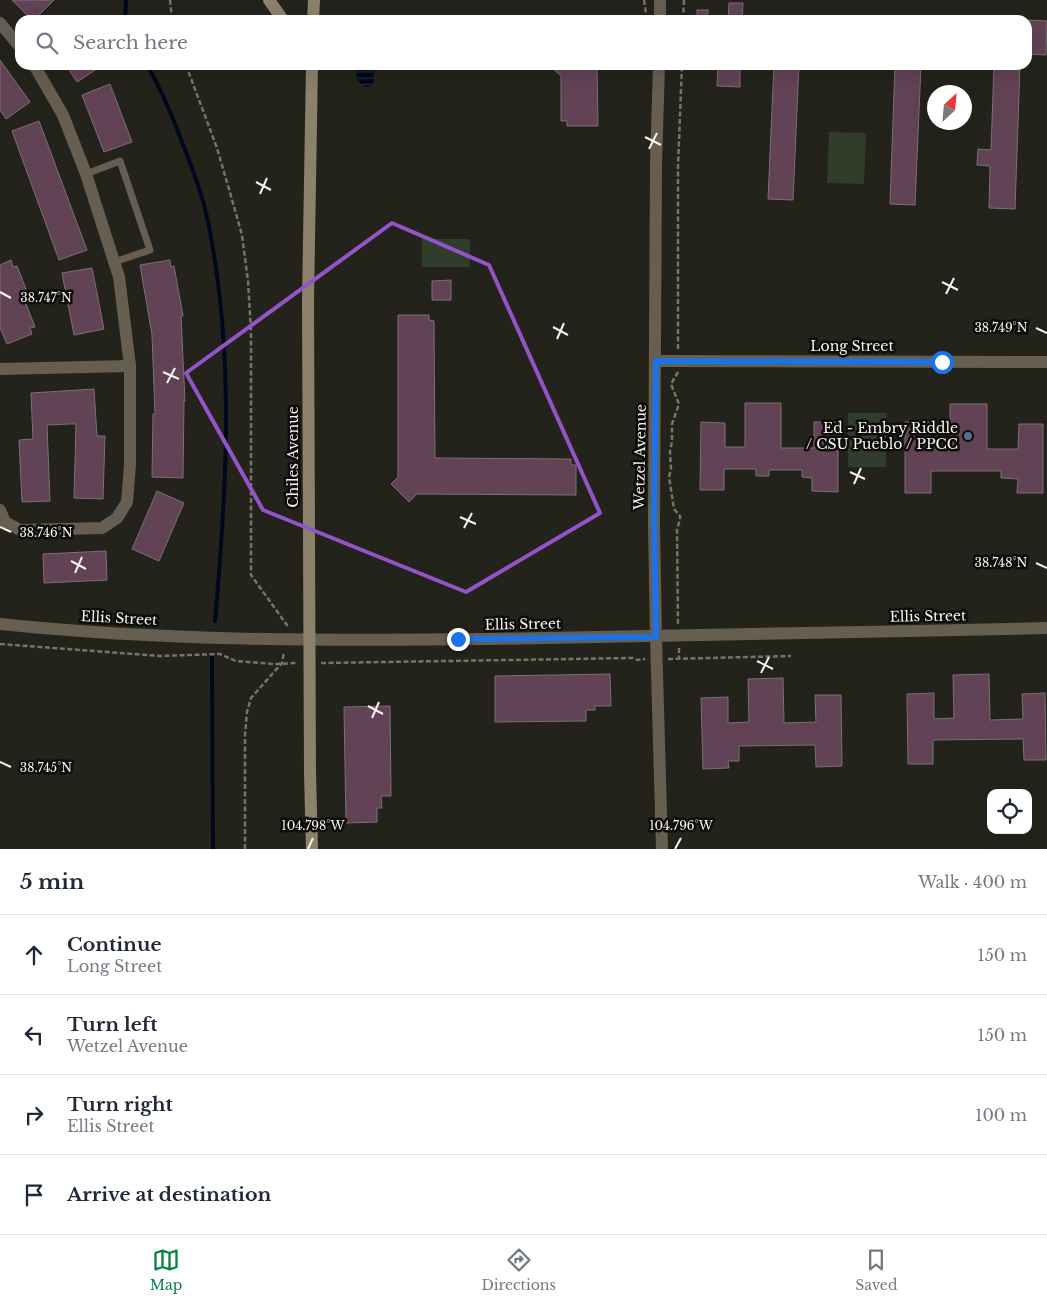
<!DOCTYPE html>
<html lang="en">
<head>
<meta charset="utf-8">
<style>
	:root { --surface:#fff; --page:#f2f2f3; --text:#1f2937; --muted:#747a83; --line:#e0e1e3; --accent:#0b8043 }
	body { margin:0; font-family:"Libre Baskerville",serif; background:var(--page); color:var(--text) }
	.controls { position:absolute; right:15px; bottom:15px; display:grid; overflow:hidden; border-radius:10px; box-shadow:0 5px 20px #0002 }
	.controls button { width:45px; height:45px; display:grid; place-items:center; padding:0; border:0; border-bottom:1px solid var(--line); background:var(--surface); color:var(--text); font:25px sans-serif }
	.compass { position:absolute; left:927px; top:85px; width:45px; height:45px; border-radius:50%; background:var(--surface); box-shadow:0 5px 20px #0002; rotate:26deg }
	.stop { position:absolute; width:15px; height:15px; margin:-11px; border:4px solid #1a73e8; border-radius:50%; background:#fff }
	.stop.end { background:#1a73e8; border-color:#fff; box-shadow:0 1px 5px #0008 }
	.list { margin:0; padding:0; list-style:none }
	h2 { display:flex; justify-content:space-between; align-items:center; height:65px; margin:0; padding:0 20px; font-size:21px }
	h2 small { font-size:16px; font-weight:400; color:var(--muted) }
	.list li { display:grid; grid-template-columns:32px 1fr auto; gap:15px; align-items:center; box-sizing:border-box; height:80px; padding:0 20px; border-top:1px solid var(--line) }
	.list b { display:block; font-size:19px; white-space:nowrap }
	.list p { margin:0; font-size:16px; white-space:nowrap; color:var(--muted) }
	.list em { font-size:16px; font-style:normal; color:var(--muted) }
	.icon { flex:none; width:28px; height:28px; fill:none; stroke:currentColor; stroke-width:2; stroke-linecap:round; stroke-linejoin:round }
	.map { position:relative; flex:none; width:1047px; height:849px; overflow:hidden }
	.search { position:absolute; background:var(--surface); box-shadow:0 5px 20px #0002; left:15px; right:15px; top:15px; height:55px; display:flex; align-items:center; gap:12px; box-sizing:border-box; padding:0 18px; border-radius:15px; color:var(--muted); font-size:19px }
	.sheet { height:385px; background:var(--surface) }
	nav { display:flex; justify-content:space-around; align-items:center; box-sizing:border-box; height:70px; border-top:1px solid var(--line); background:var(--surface); font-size:14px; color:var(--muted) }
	nav a { display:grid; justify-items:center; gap:2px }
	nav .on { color:var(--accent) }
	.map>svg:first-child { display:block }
</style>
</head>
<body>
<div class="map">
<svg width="1047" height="849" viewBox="0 0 1047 849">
	<defs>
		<pattern id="water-rules" width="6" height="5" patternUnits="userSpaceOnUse" patternTransform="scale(1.25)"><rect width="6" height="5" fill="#00081c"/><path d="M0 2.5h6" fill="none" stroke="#262d3d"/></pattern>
	</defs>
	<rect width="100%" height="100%" fill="#24231b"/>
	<!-- garden -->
	<g fill="#2f3d2a">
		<path d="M829 132 866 133 864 184 827 183Z"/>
		<rect x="422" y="239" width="48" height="28"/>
		<path d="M848 413H887L886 467H848Z"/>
	</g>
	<!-- water -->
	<path fill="url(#water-rules)" d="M355 65H375L373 84 368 87C356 84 356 76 355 65Z"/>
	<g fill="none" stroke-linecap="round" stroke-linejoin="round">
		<!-- stream -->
		<g stroke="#00081c" stroke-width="4">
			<path d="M125 20 126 0"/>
			<path d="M147 65C161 89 169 108 179 134 189 161 201 188 207 217 235 349 227 487 215 621"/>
			<path d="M212 657 213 849"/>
		</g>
	</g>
	<!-- building -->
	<g fill="#624255" stroke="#7a7076">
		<path d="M12 0H54L34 20H32Z"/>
		<path d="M729 3H743L742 20H728Z"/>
		<rect x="697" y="10" width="11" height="10"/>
		<path d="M1027 20 1047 21 1046 55 1027 54Z"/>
		<path d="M0 60 30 102 6 119 0 110Z"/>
		<path d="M66 65H103L77 82Z"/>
		<path d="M549 65H597L598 126H567V121H561V76Z"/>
		<path d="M718 65H740V87L717 86Z"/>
		<path d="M774 65H799L793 200 768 199Z"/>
		<path d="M895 65H921L915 205 890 204Z"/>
		<path d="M994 65H1020L1015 209 989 208 990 166 977 165 978 149 991 150Z"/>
		<path d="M110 84 132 142 104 152 82 95Z"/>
		<path d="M39 121 87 250 59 260 12 131Z"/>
		<path d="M11 260 13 267 17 266 26 289 21 291 35 327 30 328 32 334 7 344 0 328V265Z"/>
		<path d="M170 260 171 267 174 266 183 316 181 317 185 401H184L183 478 152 477 153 414H155L152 335 140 265Z"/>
		<path d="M92 268 104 329 74 335 62 273Z"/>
		<path d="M451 280V300H432V281Z"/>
		<path d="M398 315H429V320L434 321 435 458 571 459V465H576V495L417 494 409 502 391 484 398 477Z"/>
		<path d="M94 389 97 436H105L103 499 74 498 76 424H69L47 425 50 501 22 502 19 440 33 439 31 393Z"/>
		<path d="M745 403H781V448H814V422H838V492L812 491V478L802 477V470H769V476H756V469H724V490H700L701 422 725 423V447H745Z"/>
		<path d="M950 404H987V449H1018L1019 424H1043V493H1017L1018 479 1001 478V471H931V493H905V422H930V448H950Z"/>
		<path d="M157 491 184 503 159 561 132 549Z"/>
		<path d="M106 551 107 580 44 583 43 554Z"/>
		<path d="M610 674 611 706H595V710H586V721L495 722V676Z"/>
		<path d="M989 674 990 720 1023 719 1022 694 1045 693 1046 760H1024L1023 739 933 740V764H908L907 694 934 693V719L954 718 953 675Z"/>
		<path d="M783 678 784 723 816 722 815 695H841L842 766 816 767 815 745 739 746V761H728L729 768 703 769 701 698 728 697V723L749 722 748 679Z"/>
		<path d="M390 706 391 796H381L382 808H377V822L346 823 344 707Z"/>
	</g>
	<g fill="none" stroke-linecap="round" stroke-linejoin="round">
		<!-- path -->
		<g stroke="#74736c" stroke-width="2.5" stroke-dasharray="5 2.5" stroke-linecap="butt">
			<path d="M170 0 172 20"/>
			<path d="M644 0 646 13"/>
			<path d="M683 20 684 0"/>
			<path d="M186 65 217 148 231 196 242 235 248 281 251 331V575L287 625V627"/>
			<path d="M678 349V166L682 65"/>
			<path d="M678 372 671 384 679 404 672 424V441L670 452 671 469 669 477 674 509 680 516V520L677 529 678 625"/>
			<path d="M0 644 160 656 220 654 236 661 274 664 298 663"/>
			<path d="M679 648V659"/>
			<path d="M668 659 791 656"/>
			<path d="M321 663 633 658 637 660 645 659"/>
			<path d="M245 849V734L247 712 251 698 282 663 284 652"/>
		</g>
		<!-- lane -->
		<path stroke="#665f51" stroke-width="7" d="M86 174 120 161 150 250 114 262"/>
		<!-- street -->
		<g stroke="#665f51" stroke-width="12">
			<path d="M660 20V0"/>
			<path d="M0 23 20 47"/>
			<path d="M659 65 656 164 654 524 656 637 662 849"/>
			<path d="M656 361 1047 362"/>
			<path d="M0 369 130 366"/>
			<path d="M0 510 5 522 20 530 102 528 117 518 127 502 130 464V366L119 277 86 174 63 115 34 65"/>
			<path d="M0 624C162 641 326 641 489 639 675 637 861 632 1047 628"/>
		</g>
		<!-- secondary -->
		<g stroke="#8c826b" stroke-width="12">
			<path d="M269 0 283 20"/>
			<path d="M313 20 314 0"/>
			<path d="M312 65 308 300 310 773 312 849"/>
		</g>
	</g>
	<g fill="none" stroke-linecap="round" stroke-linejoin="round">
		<!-- route -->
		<path stroke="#1a73e8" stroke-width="6" d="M458 639 656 637 654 518 656 361 942 362"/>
	</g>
	<!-- marked area -->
	<path fill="none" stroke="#9454c9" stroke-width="4" stroke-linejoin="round" d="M392 223 489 265 600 513 466 592 263 510 186 373Z"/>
	<!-- ticks -->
	<path fill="none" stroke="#f6f4ef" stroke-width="2" d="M645 137 661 145M649 149 657 133M256 182 271 190M260 194 267 178M942 282 958 290M0 292 11 298M946 294 954 278M553 327 568 335M1036 328 1047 333M557 339 564 323M163 372 179 379M167 383 175 368M850 472 865 479M854 484 861 468M460 517 476 524M0 527 11 532M464 528 472 513M71 561 86 569M1036 563 1047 568M75 573 82 557M757 661 773 669M761 673 769 657M368 706 383 714M372 718 379 702M0 762 11 767M308 849 313 838M675 849 681 838"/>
	<!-- markers -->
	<circle fill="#5c6f8a" stroke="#0d0c09" stroke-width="2" cx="968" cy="436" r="5"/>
	<g text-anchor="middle" stroke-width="5" stroke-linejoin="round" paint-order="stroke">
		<!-- street labels -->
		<g font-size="14" fill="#f6f4ef" stroke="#0d0c09">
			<text x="852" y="351">Long Street</text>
			<text transform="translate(293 457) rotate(-90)" y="5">Chiles Avenue</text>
			<text transform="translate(640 457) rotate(-89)" y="5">Wetzel Avenue</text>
			<text transform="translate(928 616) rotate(-1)" y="5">Ellis Street</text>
			<text transform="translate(119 618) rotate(3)" y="5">Ellis Street</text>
			<text transform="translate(523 624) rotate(-1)" y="5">Ellis Street</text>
		</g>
		<!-- poi labels -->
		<g font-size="14" fill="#f6f4ef" stroke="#0d0c09" text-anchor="end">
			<text x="958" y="433">Ed - Embry Riddle<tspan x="958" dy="16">/ CSU Pueblo / PPCC</tspan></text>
		</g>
	</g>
	<g font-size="12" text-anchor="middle" fill="#f6f4ef" stroke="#0d0c09" stroke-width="5" stroke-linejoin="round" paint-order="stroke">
		<text x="46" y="302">38.747°N</text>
		<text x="1001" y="332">38.749°N</text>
		<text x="46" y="537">38.746°N</text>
		<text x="1001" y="567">38.748°N</text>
		<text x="46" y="772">38.745°N</text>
		<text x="313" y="830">104.798°W</text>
		<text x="681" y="830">104.796°W</text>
	</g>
</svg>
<div class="controls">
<button><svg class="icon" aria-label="locate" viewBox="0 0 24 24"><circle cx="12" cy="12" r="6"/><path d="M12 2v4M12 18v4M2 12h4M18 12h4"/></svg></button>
</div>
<svg class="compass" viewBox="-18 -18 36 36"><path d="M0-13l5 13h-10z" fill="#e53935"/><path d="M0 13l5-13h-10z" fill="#747a83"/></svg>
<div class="stop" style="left:942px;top:362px"></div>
<div class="stop end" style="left:458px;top:639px"></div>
<div class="search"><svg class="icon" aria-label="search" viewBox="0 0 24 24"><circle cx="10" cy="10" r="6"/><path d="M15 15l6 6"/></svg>Search here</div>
</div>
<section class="sheet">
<h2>5 min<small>Walk · 400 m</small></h2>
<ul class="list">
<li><svg class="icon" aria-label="ahead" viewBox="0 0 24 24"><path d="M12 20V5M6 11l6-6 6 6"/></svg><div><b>Continue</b><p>Long Street</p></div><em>150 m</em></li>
<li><svg class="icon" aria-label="left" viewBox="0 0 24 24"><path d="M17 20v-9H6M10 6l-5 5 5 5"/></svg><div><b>Turn left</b><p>Wetzel Avenue</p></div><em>150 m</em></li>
<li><svg class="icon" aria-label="right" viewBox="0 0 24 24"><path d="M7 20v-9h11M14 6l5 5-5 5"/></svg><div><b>Turn right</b><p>Ellis Street</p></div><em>100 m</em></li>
<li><svg class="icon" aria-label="arrive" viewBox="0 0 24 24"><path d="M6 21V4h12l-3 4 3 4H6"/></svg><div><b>Arrive at destination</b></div></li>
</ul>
</section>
<nav>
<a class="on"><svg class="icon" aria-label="map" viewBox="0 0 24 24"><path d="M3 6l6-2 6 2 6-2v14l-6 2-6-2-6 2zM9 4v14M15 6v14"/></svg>Map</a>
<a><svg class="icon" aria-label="directions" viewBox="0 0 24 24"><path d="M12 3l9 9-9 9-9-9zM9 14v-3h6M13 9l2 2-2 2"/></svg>Directions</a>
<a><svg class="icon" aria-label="saved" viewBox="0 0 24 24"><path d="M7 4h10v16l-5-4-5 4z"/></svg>Saved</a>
</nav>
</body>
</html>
